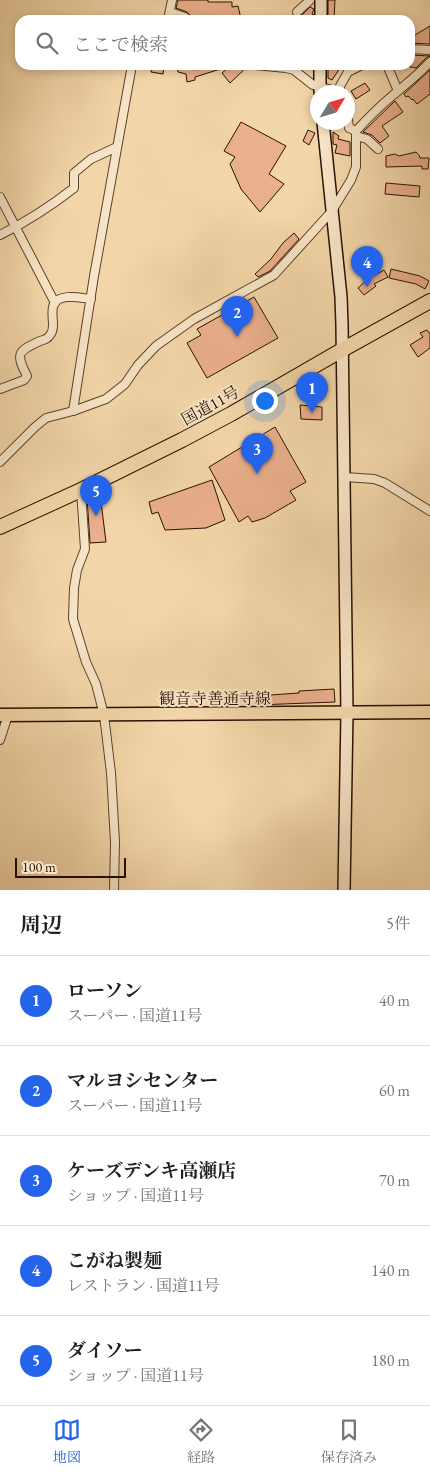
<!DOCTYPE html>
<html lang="ja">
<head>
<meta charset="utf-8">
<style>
	:root { --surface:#fff; --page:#f2f2f2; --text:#202124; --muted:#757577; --line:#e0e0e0; --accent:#2563eb }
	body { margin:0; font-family:"EB Garamond","Noto Serif JP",serif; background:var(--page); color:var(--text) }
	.compass { position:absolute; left:310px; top:85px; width:45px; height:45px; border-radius:50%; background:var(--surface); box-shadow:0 2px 8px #0003; rotate:52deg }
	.scale { position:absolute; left:15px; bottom:12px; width:111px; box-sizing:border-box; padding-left:5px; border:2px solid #291100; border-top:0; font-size:14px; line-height:18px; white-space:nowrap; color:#291100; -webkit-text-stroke:4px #f7e4c6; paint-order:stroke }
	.you { position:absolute; left:264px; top:400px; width:18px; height:18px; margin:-12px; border:4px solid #fff; border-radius:50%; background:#1a73e8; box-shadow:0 0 0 8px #1a73e833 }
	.badge { display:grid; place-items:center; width:32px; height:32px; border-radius:50%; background:var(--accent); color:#fff; font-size:16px; font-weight:700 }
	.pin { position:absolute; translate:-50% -41px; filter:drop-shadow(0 1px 2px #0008) }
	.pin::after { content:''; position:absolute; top:26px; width:18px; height:15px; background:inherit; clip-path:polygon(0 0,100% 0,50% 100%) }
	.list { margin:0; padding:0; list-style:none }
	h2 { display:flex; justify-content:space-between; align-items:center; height:65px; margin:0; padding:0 20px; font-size:21px }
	h2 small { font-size:16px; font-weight:400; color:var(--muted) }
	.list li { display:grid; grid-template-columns:32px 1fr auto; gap:15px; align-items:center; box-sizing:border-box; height:90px; padding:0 20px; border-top:1px solid var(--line) }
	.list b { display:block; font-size:19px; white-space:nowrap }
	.list p { margin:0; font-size:16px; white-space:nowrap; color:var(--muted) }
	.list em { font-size:16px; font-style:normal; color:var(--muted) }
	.icon { flex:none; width:28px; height:28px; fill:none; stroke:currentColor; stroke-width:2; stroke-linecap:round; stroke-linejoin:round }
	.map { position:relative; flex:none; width:430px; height:890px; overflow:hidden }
	.search { position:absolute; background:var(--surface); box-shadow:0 2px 8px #0003; left:15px; right:15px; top:15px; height:55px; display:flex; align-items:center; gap:12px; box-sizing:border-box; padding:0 18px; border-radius:15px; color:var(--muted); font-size:19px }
	.sheet { height:515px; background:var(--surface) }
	nav { display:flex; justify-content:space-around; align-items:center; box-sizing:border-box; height:70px; border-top:1px solid var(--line); background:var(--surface); font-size:14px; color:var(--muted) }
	nav a { display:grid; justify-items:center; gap:2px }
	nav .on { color:var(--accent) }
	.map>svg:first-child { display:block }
</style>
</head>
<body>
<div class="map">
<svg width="430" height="890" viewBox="0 0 430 890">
	<rect width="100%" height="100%" fill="#f2d5a8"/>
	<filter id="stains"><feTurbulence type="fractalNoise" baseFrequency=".004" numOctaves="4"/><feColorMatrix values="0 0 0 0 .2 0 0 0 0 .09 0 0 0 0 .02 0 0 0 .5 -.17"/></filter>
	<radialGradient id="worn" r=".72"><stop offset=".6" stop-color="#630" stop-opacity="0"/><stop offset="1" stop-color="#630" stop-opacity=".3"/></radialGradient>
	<!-- building -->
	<g fill="#eaaf8c" stroke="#291100">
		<path d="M178 0H208V2H232V7L238 6 241 19 232 20 231 16 220 18 219 16 206 20 191 16 187 12 176 8Z"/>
		<path d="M328 0H335L334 20H328Z"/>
		<path d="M310 7 314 9 312 14 314 15V20H309L301 16Z"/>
		<path d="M430 26V44L410 43V38Z"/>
		<path d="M410 55 430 56 426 58 416 68 410 67Z"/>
		<path d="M152 65H164L163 74 151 72Z"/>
		<path d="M177 65H193L194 70 206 65 230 66 195 77V80L187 82 186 74 178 72Z"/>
		<path d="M231 65H249L230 83 222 73Z"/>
		<path d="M330 65H342L332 80 328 78V69Z"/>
		<path d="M430 70V94L417 104 413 99 412 100 408 96 406 97 404 94Z"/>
		<path d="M365 83 370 90 356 99 351 91Z"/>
		<path d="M395 101 403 112 382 126 389 136 380 143 372 135 363 132Z"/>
		<path d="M241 122 286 146 269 174 284 184 260 212 241 189 230 164 235 157 224 151Z"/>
		<path d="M308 130 315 133 309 145 303 141Z"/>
		<path d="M333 132 339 136 338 139 350 142V156L335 153 337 145 333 144Z"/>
		<path d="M416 152 419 155 420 158H429L428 169H422V166L386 167V156L395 154 399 156Z"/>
		<path d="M386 183 420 186 419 197 385 194Z"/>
		<path d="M294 233 299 239 270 271 258 277 255 274 271 259 283 243Z"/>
		<path d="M391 269 420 276 429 281 425 289 416 284 389 278Z"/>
		<path d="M384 270 388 277 374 284 376 286 364 295 358 288 368 279Z"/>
		<path d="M254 297 278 338 207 378 187 343 201 335 197 329Z"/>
		<path d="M427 330 430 334V348L418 357 410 345 423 337 420 333Z"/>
		<path d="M300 405 322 407V420L301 419Z"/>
		<path d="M275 427 306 482 290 491 296 500 265 518 252 522 248 516 239 522 209 467Z"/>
		<path d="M212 480 225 520 206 528 165 530 158 512 152 514 149 502Z"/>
		<path d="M100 494 106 542 90 543 87 497Z"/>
		<path d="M334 689 335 702 256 705V696L299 693V691Z"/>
	</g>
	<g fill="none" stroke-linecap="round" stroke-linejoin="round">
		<defs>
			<g id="street">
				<path d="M170 12 185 17"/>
				<path d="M297 12 310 0"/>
				<path d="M168 20 172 0"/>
				<path d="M410 49 430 50"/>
				<path d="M255 65 286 68 294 70 313 85 340 92"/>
				<path d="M387 65 398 91"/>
				<path d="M340 92V86L348 72 362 65"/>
				<path d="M348 120 349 128 356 131"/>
				<path d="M356 136 367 139 378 149"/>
				<path d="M0 197 55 303"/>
				<path d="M0 235C26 222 51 206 74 188V173L91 159 117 147"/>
				<path d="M0 389 24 380 27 376C15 353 18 351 40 341 44 340 48 339 50 335 53 332 53 328 53 324 53 318 51 310 54 304 60 293 81 298 91 299"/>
				<path d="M73 411 94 276 132 65"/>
				<path d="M0 462 35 427 46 418 73 411 106 399 125 384 138 365 156 346 194 319 274 275 332 211 351 180 356 167V131C367 119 379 107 392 96 406 84 417 76 430 62"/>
				<path d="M345 477 374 479 385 483 430 511"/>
				<path d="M81 490 85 549 77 570 74 588 73 619 86 662 96 684 104 715 111 773 115 842 114 890"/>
				<path d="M0 740 8 715"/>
			</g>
			<g id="secondary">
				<path d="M321 20V0"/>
				<path d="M320 65V92"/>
				<path d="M323 122 341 297 342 325 347 713 344 890"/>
			</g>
			<path id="primary" d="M0 715 430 712"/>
			<path id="highway" d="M0 527 81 490 182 440 231 414 342 350 430 301"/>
		</defs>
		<!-- street casing -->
		<use href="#street" stroke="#5b422a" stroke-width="10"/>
		<!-- secondary casing -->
		<use href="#secondary" stroke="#291100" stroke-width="14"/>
		<!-- primary casing -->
		<use href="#primary" stroke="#291100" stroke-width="15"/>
		<!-- highway casing -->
		<use href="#highway" stroke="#291100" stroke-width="16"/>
		<!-- street -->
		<use href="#street" stroke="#f7e4c6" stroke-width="8"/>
		<!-- secondary -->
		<use href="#secondary" stroke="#f7e4c6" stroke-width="11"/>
		<!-- primary -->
		<use href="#primary" stroke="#f2d5a8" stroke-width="12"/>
		<!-- highway -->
		<use href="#highway" stroke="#f2d5a8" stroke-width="14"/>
	</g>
	<g text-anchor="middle" stroke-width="4" stroke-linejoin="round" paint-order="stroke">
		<!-- street labels -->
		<g font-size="16" fill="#291100" stroke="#f7e4c6">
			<text transform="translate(210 405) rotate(-29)" y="6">国道11号</text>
			<text x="215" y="704">観音寺善通寺線</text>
		</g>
	</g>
	<rect width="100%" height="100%" filter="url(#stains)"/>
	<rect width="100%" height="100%" fill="url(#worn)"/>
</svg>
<svg class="compass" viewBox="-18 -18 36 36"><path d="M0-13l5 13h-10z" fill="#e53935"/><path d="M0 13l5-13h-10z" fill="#757577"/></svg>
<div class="scale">100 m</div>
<div class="you"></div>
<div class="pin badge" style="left:312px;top:413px">1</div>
<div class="pin badge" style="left:237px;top:337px">2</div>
<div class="pin badge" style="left:257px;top:474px">3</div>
<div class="pin badge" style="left:367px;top:287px">4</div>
<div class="pin badge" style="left:96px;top:516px">5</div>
<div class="search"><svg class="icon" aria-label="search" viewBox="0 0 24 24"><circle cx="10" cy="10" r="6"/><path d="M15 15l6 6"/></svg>ここで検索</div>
</div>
<section class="sheet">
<h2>周辺<small>5件</small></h2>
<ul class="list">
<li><span class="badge">1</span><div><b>ローソン</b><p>スーパー · 国道11号</p></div><em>40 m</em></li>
<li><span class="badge">2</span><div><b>マルヨシセンター</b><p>スーパー · 国道11号</p></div><em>60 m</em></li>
<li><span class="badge">3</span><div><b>ケーズデンキ高瀬店</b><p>ショップ · 国道11号</p></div><em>70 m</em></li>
<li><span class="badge">4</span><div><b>こがね製麺</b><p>レストラン · 国道11号</p></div><em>140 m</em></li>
<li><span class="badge">5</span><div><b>ダイソー</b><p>ショップ · 国道11号</p></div><em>180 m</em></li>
</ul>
</section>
<nav>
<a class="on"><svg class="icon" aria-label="map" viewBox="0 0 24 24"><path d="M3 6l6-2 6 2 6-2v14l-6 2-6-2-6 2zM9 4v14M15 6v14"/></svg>地図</a>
<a><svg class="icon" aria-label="directions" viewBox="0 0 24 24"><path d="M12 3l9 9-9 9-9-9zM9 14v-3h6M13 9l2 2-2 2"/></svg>経路</a>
<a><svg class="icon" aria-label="saved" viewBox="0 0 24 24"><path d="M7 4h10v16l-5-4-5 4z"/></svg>保存済み</a>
</nav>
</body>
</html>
